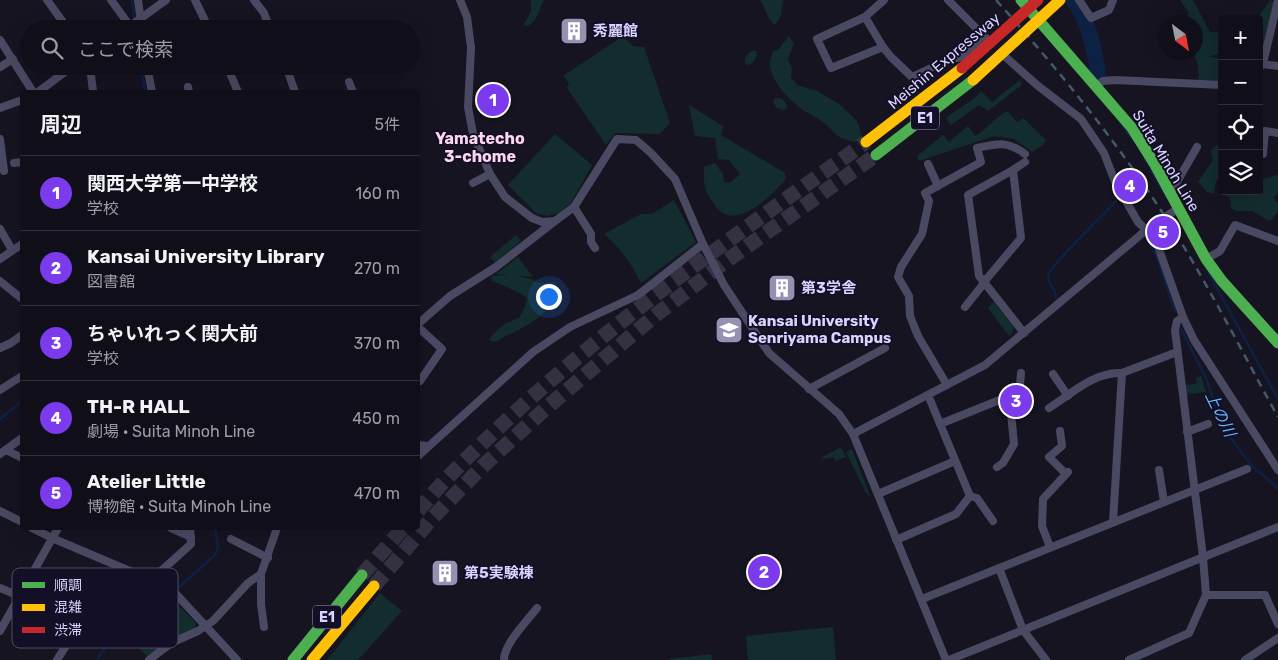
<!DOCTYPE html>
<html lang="ja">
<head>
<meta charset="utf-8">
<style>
	:root { --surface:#100f19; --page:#1e1d26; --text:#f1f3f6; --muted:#9c9ca2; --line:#302f38; --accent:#7c3aed }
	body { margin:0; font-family:Rubik,"Noto Sans JP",sans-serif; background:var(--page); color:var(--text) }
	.controls { position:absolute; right:15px; top:15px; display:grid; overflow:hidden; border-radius:5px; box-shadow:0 5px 20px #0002 }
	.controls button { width:45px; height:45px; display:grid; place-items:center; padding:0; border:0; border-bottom:1px solid var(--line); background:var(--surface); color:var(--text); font:25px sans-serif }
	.compass { position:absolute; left:1158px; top:15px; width:45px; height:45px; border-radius:50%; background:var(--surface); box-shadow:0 5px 20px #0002; rotate:148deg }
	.you { position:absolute; left:548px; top:296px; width:18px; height:18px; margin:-12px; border:4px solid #fff; border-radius:50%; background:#1a73e8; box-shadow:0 0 0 8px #1a73e833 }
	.badge { display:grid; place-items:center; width:32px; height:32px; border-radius:50%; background:var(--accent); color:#fff; font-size:16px; font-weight:700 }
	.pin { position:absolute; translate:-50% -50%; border:2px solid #fff; box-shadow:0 1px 5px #0006 }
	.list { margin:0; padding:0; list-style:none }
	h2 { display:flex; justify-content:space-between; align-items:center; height:65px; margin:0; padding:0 20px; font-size:21px }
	h2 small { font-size:16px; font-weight:400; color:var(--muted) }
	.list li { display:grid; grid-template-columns:32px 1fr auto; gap:15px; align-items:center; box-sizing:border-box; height:75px; padding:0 20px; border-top:1px solid var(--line) }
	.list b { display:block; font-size:19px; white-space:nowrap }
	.list p { margin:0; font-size:16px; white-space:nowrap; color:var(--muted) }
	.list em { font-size:16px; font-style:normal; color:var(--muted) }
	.icon { flex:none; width:28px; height:28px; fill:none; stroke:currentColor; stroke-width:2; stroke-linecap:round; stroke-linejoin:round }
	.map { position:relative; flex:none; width:1278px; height:660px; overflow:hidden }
	.search { position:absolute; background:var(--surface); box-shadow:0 5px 20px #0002; left:20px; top:20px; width:400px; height:55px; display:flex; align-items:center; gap:12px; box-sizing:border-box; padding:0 18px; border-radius:28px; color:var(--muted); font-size:19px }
	.panel { position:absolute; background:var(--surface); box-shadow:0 5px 20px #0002; left:20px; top:90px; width:400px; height:440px; border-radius:5px }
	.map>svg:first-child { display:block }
</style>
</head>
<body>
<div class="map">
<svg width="1278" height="660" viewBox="0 0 1278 660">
	<rect width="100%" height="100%" fill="#161421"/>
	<!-- green -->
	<g fill="#132c2d">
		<path d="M531 0H544C539 9 537 24 526 26L524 24 531 11Z"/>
		<path d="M760 0H783L781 16 775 25C767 20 766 8 760 0Z"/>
		<path d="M1180 0H1193L1210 32 1222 33V54L1213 55 1210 57 1222 58V81L1199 80 1198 66 1194 53 1196 52V22H1183L1189 13Z"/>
		<path d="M1270 0 1274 2 1263 45 1259 48V19H1257Z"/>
		<path d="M623 36 633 46 644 47 670 123 660 134 615 133 606 145 567 88 569 83 563 76Z"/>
		<path d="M789 36 794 43 788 59 792 69 791 77 797 85 817 91 839 104 857 121 862 136 855 142C833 137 839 135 823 122 818 118 812 115 806 112 792 103 769 81 770 63 770 59 772 55 773 51L778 50Z"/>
		<path d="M752 51H756L757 55 754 61 749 65 745 64C744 58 746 55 752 51Z"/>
		<path d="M1020 80 1022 85 988 111 979 105 951 125 946 118C957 108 972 103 981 91L992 102Z"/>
		<path d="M779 98C784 100 787 102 787 108L783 110 777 108 774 104V99Z"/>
		<path d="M689 105 723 126 721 135 785 173 786 179C771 196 734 235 714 204 703 188 704 186 704 167L715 163 723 174 724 182 730 183 740 174 729 160 718 159 715 138 695 136Z"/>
		<path d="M1007 111 1017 122 1023 118 1046 140 1043 145 1032 152 1014 139 994 136 919 161 917 156 943 135 949 142 968 126 976 136C987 128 995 118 1007 111Z"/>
		<path d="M555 134 592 165 571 203 559 213 547 216 536 213 508 185Z"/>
		<path d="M1220 143 1222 145V179L1216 180 1214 194 1207 192 1198 182 1213 160 1211 150Z"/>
		<path d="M1278 175V193L1274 199 1278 203V211L1270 221 1252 211H1237L1231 208 1230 198 1226 195V191H1259V180Z"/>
		<path d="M674 200 696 242 641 283C631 264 621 248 604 234L641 214H652Z"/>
		<path d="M516 235 521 241 495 263 490 257Z"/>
		<path d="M518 257 533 277 516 276 531 279 539 283 554 282 558 287C553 317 519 329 495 342L489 340C497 328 505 323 519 318L525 307 527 298 518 292 492 281 491 276 508 275 496 274Z"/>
		<path d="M994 302 1014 327 1012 333 1009 336 988 308Z"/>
		<path d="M1201 376 1206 392 1188 394V396L1186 397 1184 386 1197 383 1196 378Z"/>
		<path d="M841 447 846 457 836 461 834 457 822 459V457Z"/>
		<path d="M852 449 870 496 869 497 867 493H866L846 452Z"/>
		<path d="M380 593 402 611 358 660H327Z"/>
		<path d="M171 598 196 623 195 628 177 637 147 656 126 636C141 624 153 609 171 598Z"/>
		<path d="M833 627 836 660H748L746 636Z"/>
		<path d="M711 654 712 660H670V659Z"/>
	</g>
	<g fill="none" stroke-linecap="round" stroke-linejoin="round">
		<!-- stream -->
		<g stroke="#0d2144" stroke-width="2.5">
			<path d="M132 0 135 20"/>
			<path d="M141 66 145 92"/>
			<path d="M1120 122 1133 140"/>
			<path d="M1145 159 1167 198"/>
			<path d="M1148 240 1157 257 1175 311"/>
			<path d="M1208 272 1278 399"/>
			<path d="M1056 298C1056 289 1048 285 1048 276 1049 266 1106 213 1116 201"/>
			<path d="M1181 329 1205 376 1223 424 1230 437 1252 466 1278 488"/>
			<path d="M0 419 22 401"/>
			<path d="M177 589 215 555 218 547 215 528"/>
			<path d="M97 660C108 639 121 638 137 623 147 613 156 604 167 596"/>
		</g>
		<!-- river -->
		<path stroke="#0d2144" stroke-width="16" d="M1073 0C1089 21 1095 50 1098 76"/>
		<!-- highway-tunnel -->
		<g stroke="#333142" stroke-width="15" stroke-dasharray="15 8" stroke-linecap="butt">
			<path d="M418 511C445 478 477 448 508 419 619 315 743 230 866 142"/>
			<path d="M362 575 403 528"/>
			<path d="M374 586 433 517 484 465 544 410 606 357 657 314 725 262 876 155"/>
		</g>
		<!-- street -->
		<g stroke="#4a4962" stroke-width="8">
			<path d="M47 0 68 29"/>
			<path d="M111 0 130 26"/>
			<path d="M138 0 142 29"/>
			<path d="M195 0 209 29"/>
			<path d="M254 0 264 13 270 29"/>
			<path d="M460 0 467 17 471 48 468 107 473 134 490 174 505 197 532 218 542 222 555 221 574 207 617 139 636 140 651 153 675 179 703 244 724 285 769 353 839 414 853 434 946 660"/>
			<path d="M884 0 865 17 817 39 831 68 883 47 891 57 912 77 950 59 962 57 982 41"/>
			<path d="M948 0 991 43"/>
			<path d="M1079 0 1091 18 1109 10 1113 0"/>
			<path d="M865 17 883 47"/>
			<path d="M126 29 166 0"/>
			<path d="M0 40 33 92"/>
			<path d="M1001 53 1037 85 1081 119 1104 153 1116 184 1138 222 1155 238 1183 317 1194 340 1278 470"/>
			<path d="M1262 64 1278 66"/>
			<path d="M90 66 93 92"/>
			<path d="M147 66 152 92"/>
			<path d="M227 66 238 92"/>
			<path d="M286 66 295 92"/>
			<path d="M0 67 13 59"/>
			<path d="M1259 69 1264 59 1278 0"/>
			<path d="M349 82 353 92"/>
			<path d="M1096 86 1103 81 1115 80 1222 85"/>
			<path d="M188 87 189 92"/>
			<path d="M38 92 73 66"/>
			<path d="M0 108 22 100"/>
			<path d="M0 139 4 171"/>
			<path d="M1263 154 1265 131 1278 133"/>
			<path d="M14 163 22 162"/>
			<path d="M928 164 938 186"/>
			<path d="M1013 170 1025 162"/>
			<path d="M473 183 490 174"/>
			<path d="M1170 194 1197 147"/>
			<path d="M574 207 591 234V242L595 248"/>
			<path d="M0 229 12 250"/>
			<path d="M0 259 22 244"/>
			<path d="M1206 259 1220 251 1235 225 1278 241"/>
			<path d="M0 281 22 299"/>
			<path d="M965 307 981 287 984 282 1021 238 1013 170 968 195 979 276 984 282 1024 333"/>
			<path d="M418 324 450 296 496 267 555 221"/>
			<path d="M418 327 442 349 420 381 418 379"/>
			<path d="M0 348 11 343 22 335"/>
			<path d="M1053 374 1068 396"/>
			<path d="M947 385 918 336 910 316 909 296 898 277 901 267 922 234 929 201 925 193 981 162 977 148C998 143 1008 141 1025 154"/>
			<path d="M809 389 885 348"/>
			<path d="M0 390 22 376"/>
			<path d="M1002 399 1006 393 1020 385 1021 373"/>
			<path d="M1049 408C1071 394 1095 371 1122 373"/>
			<path d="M940 424 1002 399 1011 413 1014 444 1003 463 997 467"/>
			<path d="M1060 431 1062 446 1049 457 1066 474"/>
			<path d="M1187 432 1208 424"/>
			<path d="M853 434 985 365 1138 237 1153 224 1178 209"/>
			<path d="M418 445 428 446"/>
			<path d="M6 450 22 458"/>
			<path d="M0 454 22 438"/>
			<path d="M418 456 533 352 570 327 638 295 703 244"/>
			<path d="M1159 470 1164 502"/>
			<path d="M878 494 955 461"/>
			<path d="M970 496 977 498 993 521"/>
			<path d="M0 511 22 522"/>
			<path d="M1113 522 1122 373 1177 352"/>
			<path d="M32 528 52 538 151 580 176 594 237 660"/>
			<path d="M171 528 191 537"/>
			<path d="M231 539 268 558"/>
			<path d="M896 540 956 514 970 496 928 395"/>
			<path d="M1050 547 1042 526 1043 499 1068 472"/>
			<path d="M999 568 1023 630 1046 660"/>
			<path d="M261 574V604L264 627"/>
			<path d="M0 588 81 622"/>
			<path d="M1206 595H1265L1278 624"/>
			<path d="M922 599 1247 469"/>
			<path d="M0 631 58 528"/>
			<path d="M57 660 81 622 151 580 191 544 190 528"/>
			<path d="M149 660 171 643 198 631 213 621 248 583 261 574 277 528"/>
			<path d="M504 660C504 644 527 621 537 608"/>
			<path d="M949 660 1278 527"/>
			<path d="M1129 660 1189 633 1206 595 1203 557 1175 330 1177 321 1183 317"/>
			<path d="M1245 660 1278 638"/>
		</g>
		<!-- fast -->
		<g stroke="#4caf50" stroke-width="11">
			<path d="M1021 0 1132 128 1154 163 1206 259 1222 281 1278 343"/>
			<path d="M876 155 973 80"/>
			<path d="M293 660 362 575"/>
		</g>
		<!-- slow -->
		<g stroke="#ffc107" stroke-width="11">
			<path d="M866 142 962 68"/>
			<path d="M312 660 374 586"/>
		</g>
		<!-- rail -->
		<path stroke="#43596b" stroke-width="2.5" stroke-dasharray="8 6" stroke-linecap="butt" d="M996 0C1057 68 1115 139 1164 215 1206 280 1241 350 1278 417"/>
		<!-- slow-bridge -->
		<path stroke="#ffc107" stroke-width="11" d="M973 80 1060 0"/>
		<!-- jam-bridge -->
		<path stroke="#c62828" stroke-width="11" d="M962 68 1038 0"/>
	</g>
	<!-- icons -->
	<defs>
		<symbol id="building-square" viewBox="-11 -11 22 22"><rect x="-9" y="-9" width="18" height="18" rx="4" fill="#9591b1" stroke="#130f26"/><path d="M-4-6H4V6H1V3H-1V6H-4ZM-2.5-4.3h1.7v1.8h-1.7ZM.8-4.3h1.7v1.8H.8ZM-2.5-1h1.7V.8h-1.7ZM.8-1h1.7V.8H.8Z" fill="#fff"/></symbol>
		<symbol id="university-square" viewBox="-11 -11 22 22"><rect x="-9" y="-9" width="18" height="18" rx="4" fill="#9591b1" stroke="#130f26"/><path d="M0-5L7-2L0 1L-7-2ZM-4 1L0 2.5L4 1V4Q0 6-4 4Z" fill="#fff"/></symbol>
	</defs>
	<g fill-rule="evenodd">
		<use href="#building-square" x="558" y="15" width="32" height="32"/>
		<use href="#building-square" x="766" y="272" width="32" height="32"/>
		<use href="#university-square" x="713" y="314" width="32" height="32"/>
		<use href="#building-square" x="429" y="557" width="32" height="32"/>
	</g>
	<g text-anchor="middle" stroke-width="4" stroke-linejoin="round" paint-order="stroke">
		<!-- shield labels -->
		<g fill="#130f26" stroke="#9e99be" stroke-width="1">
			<rect x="911" y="106.5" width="28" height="23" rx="4"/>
			<rect x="313" y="605.5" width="28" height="23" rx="4"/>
		</g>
		<g font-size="14" font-weight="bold" fill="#d9d4ff">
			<text x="925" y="123">E1</text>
			<text x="327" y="622">E1</text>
		</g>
		<!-- poi labels -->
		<g font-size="15" font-weight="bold" fill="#d9d4ff" stroke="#130f26" text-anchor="start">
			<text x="593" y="36">秀麗館</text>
			<text x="801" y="293">第3学舎</text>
			<text x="748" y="326">Kansai University<tspan x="748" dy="17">Senriyama Campus</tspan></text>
			<text x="464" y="578">第5実験棟</text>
		</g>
		<!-- street labels -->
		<g font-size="15" fill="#d9d4ff" stroke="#130f26">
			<text transform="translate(944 61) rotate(-40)" y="5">Meishin Expressway</text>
			<text transform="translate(1166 161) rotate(59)" y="5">Suita Minoh Line</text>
		</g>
		<!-- neighbourhood labels -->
		<g font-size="16" font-weight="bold" fill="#ffd6f0" stroke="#130f26">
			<text x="480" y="144">Yamatecho<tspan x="480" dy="18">3-chome</tspan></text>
		</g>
		<!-- water labels -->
		<g font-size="16" font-style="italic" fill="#62b6ff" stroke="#130f26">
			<text transform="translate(1221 414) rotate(64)" y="6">上の川</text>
		</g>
	</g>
	<!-- legend -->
	<rect x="12" y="568" width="166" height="80" rx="8" fill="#130f26" stroke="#4e4a67" stroke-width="1"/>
	<rect x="22" y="582" width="23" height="6" fill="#4caf50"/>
	<rect x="22" y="604" width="23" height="7" fill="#ffc107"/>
	<rect x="22" y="627" width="23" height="6" fill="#c62828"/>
	<g font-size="14" fill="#d9d4ff">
		<text x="54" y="590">順調</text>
		<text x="54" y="612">混雑</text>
		<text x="54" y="635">渋滞</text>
	</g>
</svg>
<div class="controls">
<button>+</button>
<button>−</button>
<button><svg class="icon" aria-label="locate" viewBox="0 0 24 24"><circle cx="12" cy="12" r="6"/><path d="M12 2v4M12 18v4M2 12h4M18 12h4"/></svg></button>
<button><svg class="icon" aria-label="layers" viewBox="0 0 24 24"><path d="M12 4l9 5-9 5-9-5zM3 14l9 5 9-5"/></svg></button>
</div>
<svg class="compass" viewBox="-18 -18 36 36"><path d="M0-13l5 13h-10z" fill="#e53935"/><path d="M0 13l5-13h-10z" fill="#9c9ca2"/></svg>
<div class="you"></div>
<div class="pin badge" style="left:493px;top:100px">1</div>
<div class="pin badge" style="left:764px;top:572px">2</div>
<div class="pin badge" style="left:1016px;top:401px">3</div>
<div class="pin badge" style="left:1130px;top:186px">4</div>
<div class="pin badge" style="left:1163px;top:232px">5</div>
<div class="search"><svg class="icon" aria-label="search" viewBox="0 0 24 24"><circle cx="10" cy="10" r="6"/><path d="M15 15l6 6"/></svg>ここで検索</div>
<section class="panel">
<h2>周辺<small>5件</small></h2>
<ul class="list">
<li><span class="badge">1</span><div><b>関西大学第一中学校</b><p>学校</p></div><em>160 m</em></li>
<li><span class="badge">2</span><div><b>Kansai University Library</b><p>図書館</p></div><em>270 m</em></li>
<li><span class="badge">3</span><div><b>ちゃいれっく関大前</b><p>学校</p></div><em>370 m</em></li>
<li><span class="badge">4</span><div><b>TH-R HALL</b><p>劇場 · Suita Minoh Line</p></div><em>450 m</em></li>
<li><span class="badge">5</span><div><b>Atelier Little</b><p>博物館 · Suita Minoh Line</p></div><em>470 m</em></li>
</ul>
</section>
</div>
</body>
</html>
